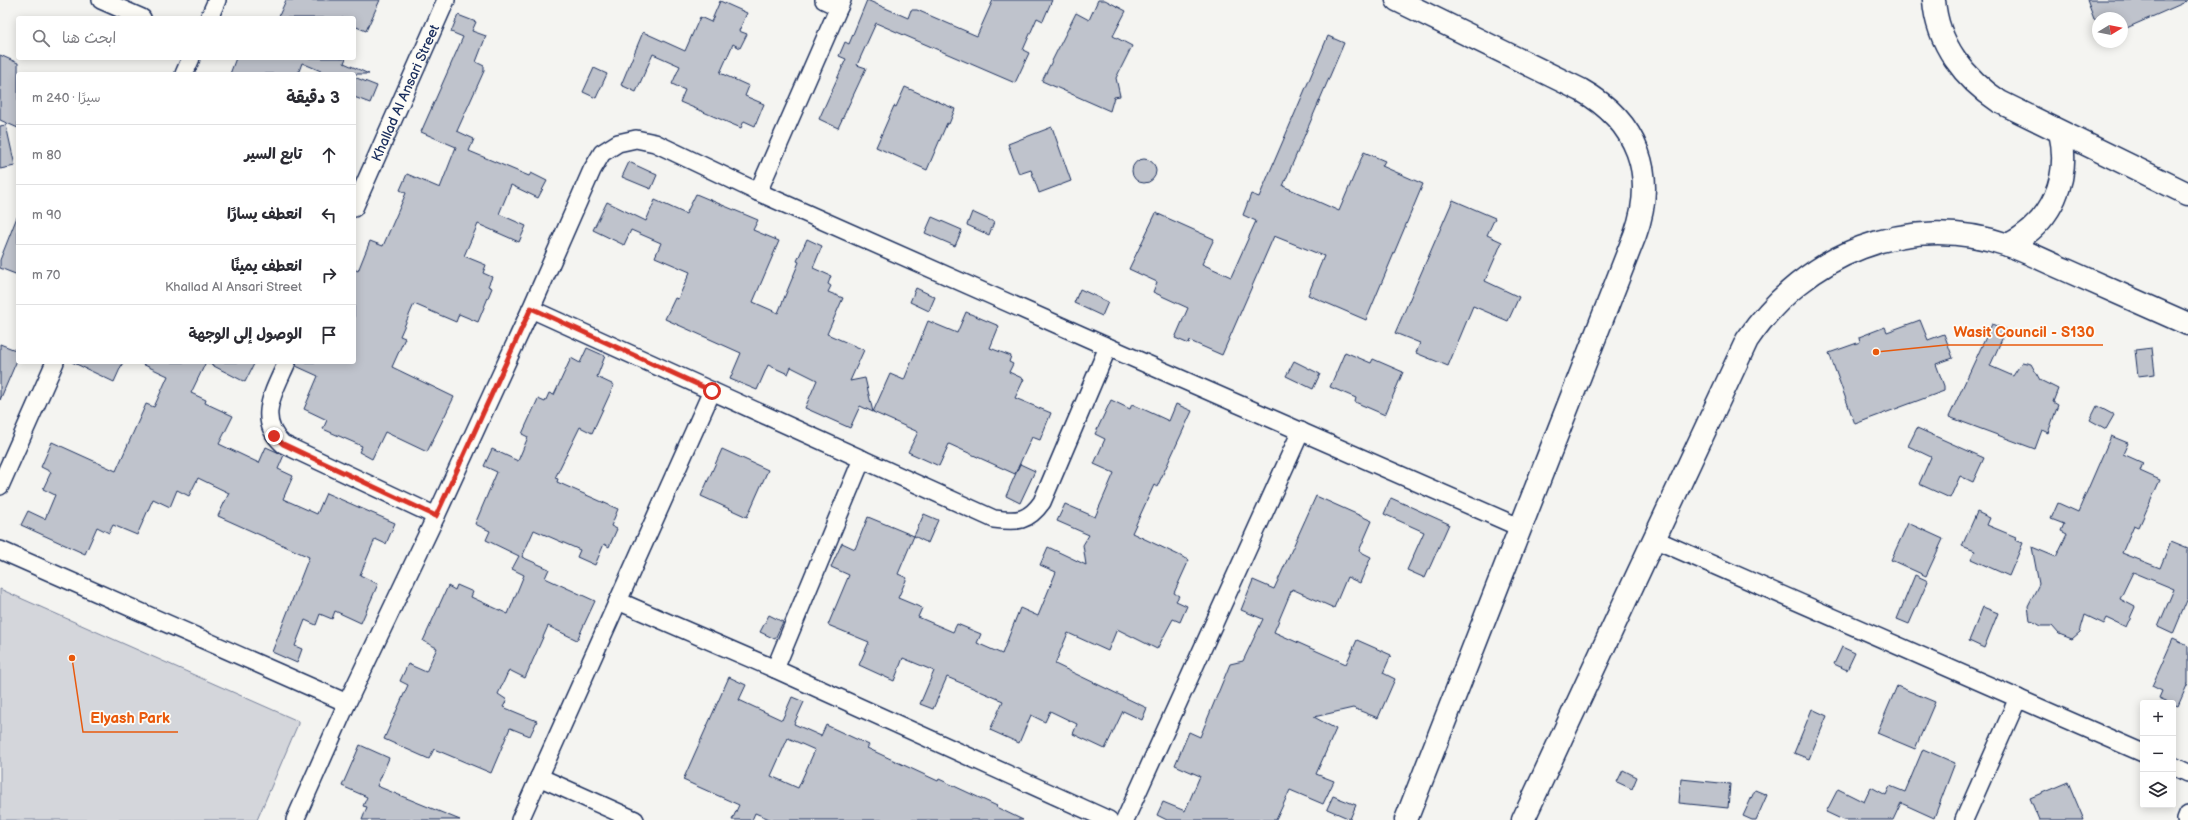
<!DOCTYPE html>
<html lang="ar">
<head>
<meta charset="utf-8">
<style>
	:root { --surface:#fff; --page:#f2f2f3; --text:#2b2b33; --muted:#7c7c81; --line:#e1e1e2 }
	body { margin:0; font-family:"Balsamiq Sans","Playpen Sans Arabic",sans-serif; background:var(--page); color:var(--text); direction:rtl }
	.controls { position:absolute; right:12px; bottom:12px; display:grid; overflow:hidden; border-radius:4px; box-shadow:0 2px 10px #0003 }
	.controls button { width:36px; height:36px; display:grid; place-items:center; padding:0; border:0; border-bottom:1px solid var(--line); background:var(--surface); color:var(--text); font:20px sans-serif }
	.compass { position:absolute; left:2092px; top:12px; width:36px; height:36px; border-radius:50%; background:var(--surface); box-shadow:0 2px 10px #0003; rotate:80deg }
	.stop { position:absolute; width:12px; height:12px; margin:-9px; border:3px solid #d93025; border-radius:50%; background:#fff }
	.stop.end { background:#d93025; border-color:#fff; box-shadow:0 1px 4px #0008 }
	.list { margin:0; padding:0; list-style:none }
	h2 { display:flex; justify-content:space-between; align-items:center; height:52px; margin:0; padding:0 16px; font-size:17px }
	h2 small { font-size:13px; font-weight:400; color:var(--muted) }
	.list li { display:grid; grid-template-columns:26px 1fr auto; gap:12px; align-items:center; box-sizing:border-box; height:60px; padding:0 16px; border-top:1px solid var(--line) }
	.list b { display:block; font-size:15px; white-space:nowrap }
	.list p { margin:0; font-size:13px; white-space:nowrap; color:var(--muted) }
	.list em { font-size:13px; font-style:normal; color:var(--muted) }
	.icon { flex:none; width:22px; height:22px; fill:none; stroke:currentColor; stroke-width:2; stroke-linecap:round; stroke-linejoin:round }
	.map { position:relative; flex:none; width:2188px; height:820px; overflow:hidden; direction:ltr }
	.search { position:absolute; background:var(--surface); box-shadow:0 2px 10px #0003; left:16px; top:16px; width:340px; height:44px; display:flex; align-items:center; gap:10px; box-sizing:border-box; padding:0 14px; border-radius:4px; color:var(--muted); font-size:15px }
	.panel { position:absolute; background:var(--surface); box-shadow:0 2px 10px #0003; left:16px; top:72px; width:340px; height:292px; border-radius:4px; direction:rtl }
	.map>svg:first-child { display:block }
</style>
</head>
<body>
<div class="map">
<svg width="2188" height="820" viewBox="0 0 2188 820">
	<rect width="100%" height="100%" fill="#f4f4f1"/>
	<filter id="ink" filterUnits="userSpaceOnUse"><feTurbulence type="fractalNoise" baseFrequency=".025" numOctaves="2"/><feDisplacementMap in="SourceGraphic" scale="8" xChannelSelector="R" yChannelSelector="G"/><feConvolveMatrix kernelMatrix="1 2 1 2 8 2 1 2 1" color-interpolation-filters="sRGB"/></filter>
	<g filter="url(#ink)">
		<!-- green -->
		<path fill="#d4d6db" stroke="#78829c" d="M0 589 298 721V724L257 820H0Z"/>
		<!-- building -->
		<g fill="#bfc3cc" stroke="#1b2f5e" fill-rule="evenodd">
			<path d="M286 0H380L366 31 354 26V18H278Z"/>
			<path d="M867 0 908 18 911 10H917L977 36 993 0H1052L1043 21 1037 18 1023 50 1029 53 1015 83 876 23 857 65 866 68 838 128 819 119 846 59 839 56 845 42 849 44Z"/>
			<path d="M1098 0H1105L1126 11 1113 36 1132 46 1116 78 1120 96 1114 97 1110 111 1042 81 1076 13 1089 20Z"/>
			<path d="M2087 0H2188V1L2122 30V18H2098V21L2094 19Z"/>
			<path d="M720 1 747 13 739 31 747 34 740 48 733 44 720 73 749 86 745 96 764 104 755 126 744 121 741 128 680 102 685 90 672 84 680 66 653 54 636 92 621 85 643 32 685 51 700 17 711 22Z"/>
			<path d="M458 15 476 22 472 31 486 36 476 62 484 66V71L457 131 474 139 469 151 529 176 531 173 547 181 538 198 511 185 499 214 526 226 519 242 478 224 464 256 486 265 483 273 492 277 488 286 492 288 478 322 459 314 456 322 414 304 400 336 405 338 392 367 454 397 427 452 385 432 372 459 359 452 362 446 323 429 327 420 304 409 318 376 296 366 297 362H354V269L358 271 370 241 383 246 406 193 400 190 407 174 440 188 456 147 421 132 463 37 451 32Z"/>
			<path d="M1328 36 1344 43 1283 186 1339 211 1364 152 1385 161 1382 166 1423 184 1366 320 1308 295 1324 256 1274 236 1222 355 1190 341 1189 344 1175 338 1188 308 1153 292 1157 282 1129 269 1156 213 1214 239 1202 264 1231 277 1256 221 1243 215 1251 194 1259 197Z"/>
			<path d="M0 55 18 63V128L0 120Z"/>
			<path d="M236 58H346L344 63 369 74H328L302 63 298 74H230Z"/>
			<path d="M594 68 607 74 596 98 583 92Z"/>
			<path d="M354 77 377 86 370 103 354 97Z"/>
			<path d="M905 87 955 109 949 124 947 123 927 170 876 147 894 106 896 107Z"/>
			<path d="M6 125 15 166 0 169V126Z"/>
			<path d="M1052 127 1071 181 1039 193 1031 170 1019 174 1008 144Z"/>
			<circle cx="1144" cy="171" r="12"/>
			<path d="M629 162 657 175 651 189 622 177Z"/>
			<path d="M696 194 758 220 753 230 779 241 753 302 778 313 799 262 797 261 807 239 822 246 813 268 831 276 828 284 831 286 828 292 843 298 827 334 864 350 850 381 865 378 873 412 860 406 850 428 805 408 817 380 791 367 788 374 768 365 757 390 730 379 741 353 665 319 675 298 678 299 690 272 655 257 661 243 631 230 624 245 593 230 607 202 646 221 655 200 686 214Z"/>
			<path d="M1453 200 1495 218 1487 235 1502 242 1485 281 1519 297 1508 321 1473 306 1448 366 1416 353 1420 343 1395 333Z"/>
			<path d="M972 212 994 222 989 235 967 225Z"/>
			<path d="M17 217H18V275L0 268V260Z"/>
			<path d="M932 217 962 230 955 246 925 233Z"/>
			<path d="M916 288 935 297 929 311 910 302Z"/>
			<path d="M1080 289 1108 302 1102 316 1074 303Z"/>
			<path d="M966 312 999 326 990 348 1011 356 1009 362 1013 364 1009 372 1024 379 1015 398 1051 413 1040 440 1032 437 1015 474 949 444 939 466 908 452 918 432 873 412 890 374 904 380 928 321 957 333Z"/>
			<path d="M1920 320 1928 340 1944 334 1953 358 1936 364 1944 386V391L1855 424 1829 353 1860 342 1859 337 1885 327 1887 332Z"/>
			<path d="M1992 324 2006 330 1990 366 2013 376 2022 362 2031 364 2040 380 2058 389 2053 402 2058 405 2048 433 2042 430 2035 449 1949 417Z"/>
			<path d="M0 344 18 351V358L0 400Z"/>
			<path d="M587 348 605 356 597 377 614 385 592 433 580 427 555 478 558 479 557 482 618 509 611 526 617 529 609 547 604 544 595 565 577 557 580 550 534 530 522 557 549 569 545 578 595 601 577 640 548 626 525 678 509 670 498 694 507 700 503 707 537 721 530 736 510 728 491 773 434 749 429 759 384 739 408 685 400 681 408 664 426 672 437 648 423 641 448 586 455 590 457 585 473 592 471 597 508 614 524 575 512 569 519 556 486 540 490 531 475 524 497 472 484 466 492 449 518 461 528 437 522 434 538 399 545 402 549 393 554 395 571 358 580 363Z"/>
			<path d="M2152 348 2155 374 2138 376 2135 350Z"/>
			<path d="M1345 352 1371 363 1373 359 1403 372 1385 415 1355 402 1356 398 1330 387Z"/>
			<path d="M1294 361 1320 374 1313 389 1286 376Z"/>
			<path d="M72 362H123L114 382Z"/>
			<path d="M138 362H206L191 393 206 400 205 403 233 416 219 444 259 463 266 447 284 455 278 469 293 476 283 499 317 514 326 493 395 523 386 544 375 539 360 575 378 584 361 623 335 611 332 619 320 614 316 625 305 620 295 646 302 649 297 663 272 652 309 557 218 516 229 493 198 478 189 496 177 490 170 507 153 499 137 535 113 525 109 533 97 527 85 554 21 525 28 511 45 519 55 495 43 489 51 472 41 467 52 442 116 471 146 404 154 407 168 376Z"/>
			<path d="M206 362H255L245 382Z"/>
			<path d="M1111 400 1130 409 1132 404 1169 421 1176 404 1192 411 1157 487 1154 485 1132 533 1189 560 1174 593 1179 596 1176 601 1187 606 1180 622 1173 619 1157 649 1117 629 1108 651 1068 633 1055 664 1147 708 1142 720 1123 711 1105 749 1073 734 1077 724 1050 711 1045 722 1031 715 1019 743 990 730 1003 701 947 677 933 709 920 704 934 671 903 658 894 681 859 665 869 642 828 625 849 575 831 567 842 543 855 549 868 517 914 536 898 574 907 578 898 598 922 608 918 617 953 632 957 624 981 634 977 643 1002 654 1020 608 1038 616 1056 572 1040 565 1048 547 1086 565 1083 545 1089 535 1057 521 1065 504 1095 517 1114 473 1094 464 1105 439 1095 434Z"/>
			<path d="M2097 406 2114 415 2106 429 2090 420Z"/>
			<path d="M1917 428 1984 458 1973 482 1960 476 1950 498 1919 484 1931 457 1908 446Z"/>
			<path d="M2111 436 2128 443 2123 454 2143 463 2140 471 2160 480 2139 527 2134 525 2122 553 2160 568 2171 541 2188 548V598L2173 634 2158 627 2174 589 2133 572 2120 599 2135 607 2126 627 2107 618 2104 624 2085 615 2080 632 2072 639 2059 634 2052 626H2040L2030 620 2028 606 2039 584 2032 547 2056 557 2067 534 2061 531 2064 524 2051 519 2058 503 2078 512Z"/>
			<path d="M722 449 768 470 747 517 701 496Z"/>
			<path d="M1020 464 1035 471 1020 503 1006 496Z"/>
			<path d="M1316 496 1372 521 1359 551 1371 557 1360 583 1347 577 1334 608 1292 589 1274 632 1346 664 1357 640 1391 655 1383 673 1395 679 1378 718 1353 708 1314 717 1336 729 1316 774 1334 781 1323 804 1290 790 1276 820H1167L1157 815 1163 802 1185 811 1200 776 1175 765 1189 732 1200 737 1230 664 1243 661 1263 619 1241 610 1253 580 1274 589Z"/>
			<path d="M1391 498 1449 524 1425 578 1407 570 1424 532 1384 514Z"/>
			<path d="M1977 512 1990 518 1987 525 2016 537 2015 540 2023 543 2009 576 1971 559 1975 551 1962 546Z"/>
			<path d="M924 514 938 520 928 543 914 536Z"/>
			<path d="M1908 523 1943 539 1926 576 1891 560Z"/>
			<path d="M1915 575 1928 581 1909 624 1897 619Z"/>
			<path d="M1983 607 1998 613 1984 648 1969 641Z"/>
			<path d="M769 615 783 622 775 639 760 632Z"/>
			<path d="M2173 639 2188 646V683L2178 706 2159 698 2162 691 2152 686Z"/>
			<path d="M1842 647 1855 653 1847 670 1834 664Z"/>
			<path d="M729 677 746 685 739 700 782 720 792 697 804 702 794 724 821 736 826 725 869 745 867 748 938 781 939 779 997 806 996 807 1023 820H772L755 813 752 820H732L739 805 683 780ZM788 738 815 750 798 788 771 776Z"/>
			<path d="M1897 686 1935 702 1915 749 1877 733Z"/>
			<path d="M1812 709 1827 716 1809 759 1794 753Z"/>
			<path d="M360 745 389 758 377 786 460 820H362L367 807 363 806 367 797 342 786Z"/>
			<path d="M1923 749 1955 763 1934 818 1901 803 1893 820H1843L1826 812 1838 789 1864 802 1871 787 1886 795 1890 786 1905 792Z"/>
			<path d="M1623 770 1637 777 1632 789 1617 782Z"/>
			<path d="M1681 779 1730 784 1728 808 1679 803Z"/>
			<path d="M2068 782 2084 820H2039L2030 798Z"/>
			<path d="M1755 790 1767 795 1756 820H1752L1743 816Z"/>
			<path d="M1333 796 1356 805 1350 819 1327 809Z"/>
		</g>
		<g fill="none" stroke-linecap="round" stroke-linejoin="round">
			<defs>
				<g id="street">
					<path d="M101 0 142 18"/>
					<path d="M824 0 839 7"/>
					<path d="M209 18 217 0"/>
					<path d="M184 74 191 58"/>
					<path d="M758 192 842 0"/>
					<path id="s1" d="M354 208 446 0"/>
					<path d="M531 309 994 519C1017 522 1028 522 1042 502L1108 347"/>
					<path d="M287 362C275 390 255 419 283 444L436 516"/>
					<path d="M0 486 55 362"/>
					<path d="M1654 539 2143 753"/>
					<path d="M0 550 347 703"/>
					<path d="M618 601 775 669 1109 820"/>
					<path d="M775 669 862 459"/>
					<path d="M2173 766 2188 773"/>
					<path d="M539 777 635 820"/>
					<path d="M295 820 347 703 436 516 531 309 592 170 602 153 618 143 636 139 655 143 758 192 1108 347 1519 527"/>
					<path d="M520 820 712 391"/>
					<path d="M1125 820 1301 431"/>
					<path d="M1964 820 2018 698"/>
					<path d="M2186 820 2188 815"/>
				</g>
				<g id="secondary">
					<path d="M1397 0 1581 90C1638 122 1657 175 1635 235L1406 820"/>
					<path d="M1934 0C1937 44 1965 79 2000 102L2188 194"/>
					<path d="M2008 245C2052 223 2071 179 2060 132"/>
					<path d="M1523 820 1747 340C1805 254 1907 211 2008 245 2028 252 2047 262 2066 270 2107 288 2147 306 2188 324"/>
				</g>
			</defs>
			<!-- street casing -->
			<use href="#street" stroke="#1b2f5e" stroke-width="20"/>
			<!-- secondary casing -->
			<use href="#secondary" stroke="#1b2f5e" stroke-width="25"/>
			<!-- street -->
			<use href="#street" stroke="#fdfcf7" stroke-width="17"/>
			<!-- secondary -->
			<use href="#secondary" stroke="#fdfcf7" stroke-width="22"/>
		</g>
	</g>
	<g fill="none" stroke-linecap="round" stroke-linejoin="round" filter="url(#ink)">
		<!-- route -->
		<path stroke="#d93025" stroke-width="5" d="M274 436 283 444 436 516 531 308 712 391"/>
	</g>
	<g text-anchor="middle" stroke-width="3.5" stroke-linejoin="round" paint-order="stroke">
		<!-- street labels -->
		<g font-size="14" fill="#1b2f5e" stroke="#fdfcf7">
			<text dy="5" stroke="none"><textPath href="#s1" startOffset="126">Khallad Al Ansari Street</textPath></text>
		</g>
	</g>
	<!-- callouts -->
	<path fill="none" stroke="#e8590c" stroke-width="1.5" d="M1876 352L1946 345H2103M72 658L83 732H178"/>
	<g fill="#e8590c" stroke="#fdfcf7" stroke-width="1.5">
		<circle cx="1876" cy="352" r="4"/>
		<circle cx="72" cy="658" r="4"/>
	</g>
	<g font-size="15" text-anchor="middle" font-weight="bold" fill="#e8590c" stroke="#fdfcf7" stroke-width="3.5" stroke-linejoin="round" paint-order="stroke">
		<text x="2024" y="337">Wasit Council - S130</text>
		<text x="130" y="723">Elyash Park</text>
	</g>
</svg>
<div class="controls">
<button>+</button>
<button>−</button>
<button><svg class="icon" aria-label="layers" viewBox="0 0 24 24"><path d="M12 4l9 5-9 5-9-5zM3 14l9 5 9-5"/></svg></button>
</div>
<svg class="compass" viewBox="-18 -18 36 36"><path d="M0-13l5 13h-10z" fill="#e53935"/><path d="M0 13l5-13h-10z" fill="#7c7c81"/></svg>
<div class="stop" style="left:712px;top:391px"></div>
<div class="stop end" style="left:274px;top:436px"></div>
<div class="search"><svg class="icon" aria-label="search" viewBox="0 0 24 24"><circle cx="10" cy="10" r="6"/><path d="M15 15l6 6"/></svg>ابحث هنا</div>
<section class="panel">
<h2>3 دقيقة<small>سيرًا · 240 m</small></h2>
<ul class="list">
<li><svg class="icon" aria-label="ahead" viewBox="0 0 24 24"><path d="M12 20V5M6 11l6-6 6 6"/></svg><div><b>تابع السير</b></div><em>80 m</em></li>
<li><svg class="icon" aria-label="left" viewBox="0 0 24 24"><path d="M17 20v-9H6M10 6l-5 5 5 5"/></svg><div><b>انعطف يسارًا</b></div><em>90 m</em></li>
<li><svg class="icon" aria-label="right" viewBox="0 0 24 24"><path d="M7 20v-9h11M14 6l5 5-5 5"/></svg><div><b>انعطف يمينًا</b><p>Khallad Al Ansari Street</p></div><em>70 m</em></li>
<li><svg class="icon" aria-label="arrive" viewBox="0 0 24 24"><path d="M6 21V4h12l-3 4 3 4H6"/></svg><div><b>الوصول إلى الوجهة</b></div></li>
</ul>
</section>
</div>
</body>
</html>
